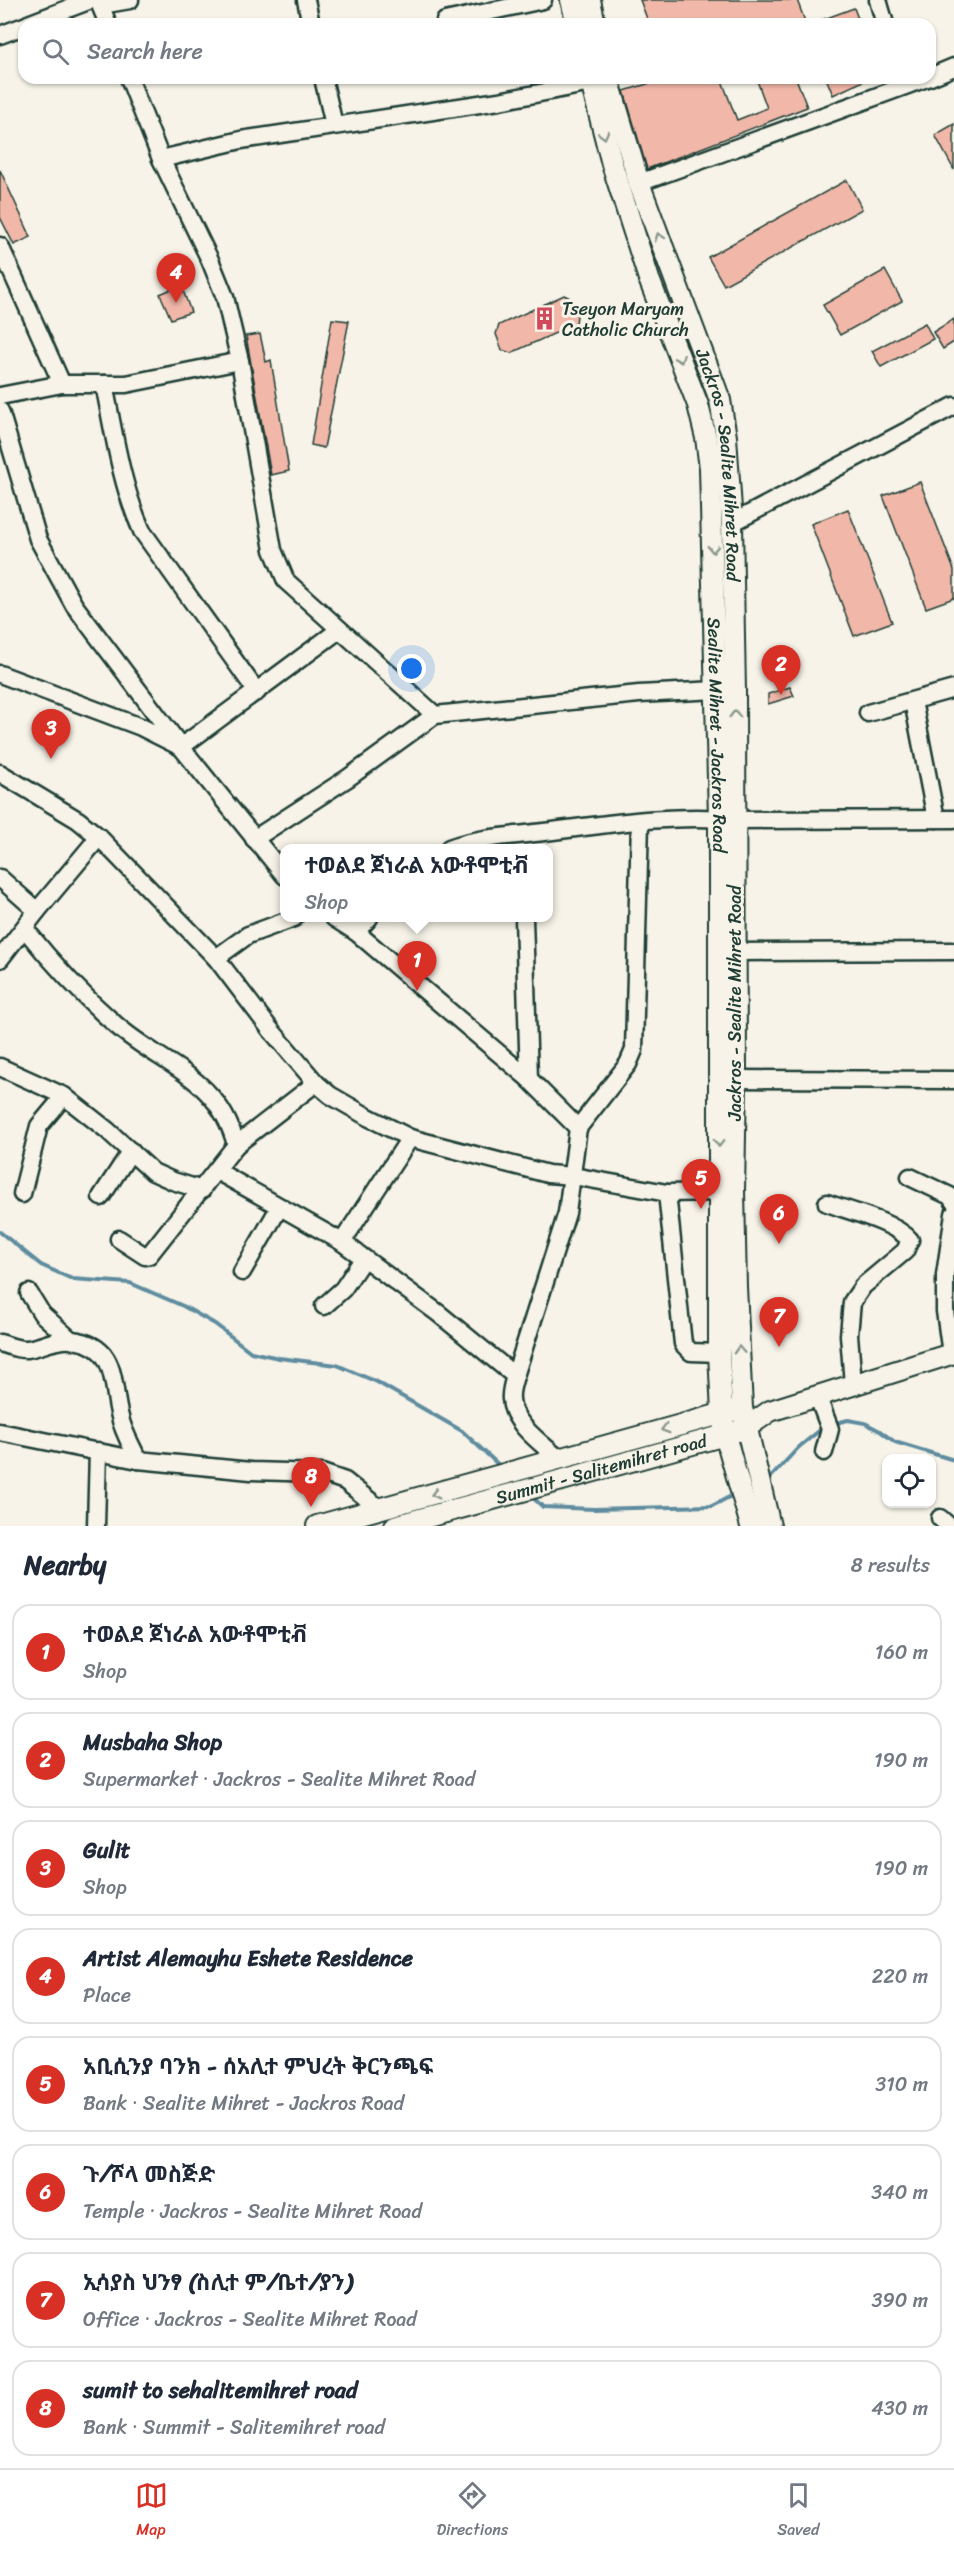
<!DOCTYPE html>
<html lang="en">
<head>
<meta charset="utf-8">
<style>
	:root { --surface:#fff; --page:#f2f2f3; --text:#1f2937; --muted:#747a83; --line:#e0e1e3; --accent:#d93025 }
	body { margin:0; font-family:Sriracha,"Noto Sans Ethiopic",sans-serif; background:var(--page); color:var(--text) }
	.controls { position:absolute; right:18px; bottom:18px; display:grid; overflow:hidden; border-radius:12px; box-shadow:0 2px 4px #0004 }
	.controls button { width:54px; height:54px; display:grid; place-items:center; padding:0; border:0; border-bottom:2px solid var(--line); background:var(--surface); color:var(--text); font:30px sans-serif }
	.you { position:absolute; left:412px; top:669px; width:21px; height:21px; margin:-15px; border:4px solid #fff; border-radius:50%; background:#1a73e8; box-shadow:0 0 0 9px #1a73e833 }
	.badge { display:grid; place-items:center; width:39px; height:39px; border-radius:50%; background:var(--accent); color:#fff; font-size:20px; font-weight:700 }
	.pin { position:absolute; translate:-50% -50px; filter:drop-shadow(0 2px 3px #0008) }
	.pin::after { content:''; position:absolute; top:32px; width:21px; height:18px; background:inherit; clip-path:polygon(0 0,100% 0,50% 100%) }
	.popup { position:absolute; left:280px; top:844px; width:273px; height:78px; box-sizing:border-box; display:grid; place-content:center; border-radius:12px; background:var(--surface); filter:drop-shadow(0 2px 4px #0005); font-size:20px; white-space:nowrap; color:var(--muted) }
	.popup b { font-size:22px; color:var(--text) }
	.popup::after { content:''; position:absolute; left:50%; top:100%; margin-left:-12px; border:12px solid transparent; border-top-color:var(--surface) }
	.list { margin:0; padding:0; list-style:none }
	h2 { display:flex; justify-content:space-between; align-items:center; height:78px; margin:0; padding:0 24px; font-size:26px }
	h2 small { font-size:20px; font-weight:400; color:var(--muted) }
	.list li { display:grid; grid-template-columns:39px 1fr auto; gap:18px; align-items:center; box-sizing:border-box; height:96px; margin:0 12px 12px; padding:0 12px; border:2px solid var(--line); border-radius:18px }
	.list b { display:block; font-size:22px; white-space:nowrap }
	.list p { margin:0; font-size:20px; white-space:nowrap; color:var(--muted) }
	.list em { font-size:20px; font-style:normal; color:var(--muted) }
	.icon { flex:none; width:33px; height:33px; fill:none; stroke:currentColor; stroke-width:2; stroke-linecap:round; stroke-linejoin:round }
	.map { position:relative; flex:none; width:954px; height:1526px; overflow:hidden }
	.search { position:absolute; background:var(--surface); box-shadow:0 2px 4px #0004; left:18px; right:18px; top:18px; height:66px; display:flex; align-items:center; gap:15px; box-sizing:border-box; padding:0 21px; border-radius:18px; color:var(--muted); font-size:22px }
	.sheet { height:942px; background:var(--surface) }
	nav { display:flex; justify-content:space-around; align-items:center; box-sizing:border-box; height:84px; border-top:2px solid var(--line); background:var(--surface); font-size:16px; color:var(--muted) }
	nav a { display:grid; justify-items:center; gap:3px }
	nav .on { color:var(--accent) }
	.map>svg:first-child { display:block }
</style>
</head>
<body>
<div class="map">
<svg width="954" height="1526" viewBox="0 0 954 1526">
	<rect width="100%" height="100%" fill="#f7f3e8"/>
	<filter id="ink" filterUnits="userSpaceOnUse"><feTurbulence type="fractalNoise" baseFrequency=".0167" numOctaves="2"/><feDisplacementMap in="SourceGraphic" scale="12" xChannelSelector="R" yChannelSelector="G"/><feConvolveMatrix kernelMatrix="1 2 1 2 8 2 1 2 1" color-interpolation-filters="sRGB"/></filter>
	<g filter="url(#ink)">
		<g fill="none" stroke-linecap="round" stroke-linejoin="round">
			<!-- stream -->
			<g stroke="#5e8c9f" stroke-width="4">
				<path d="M0 1232 41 1265 72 1279 130 1283 183 1306 215 1324 251 1352 279 1358 337 1365 377 1382 462 1431 502 1468"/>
				<path d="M832 1424 848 1420 865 1423 880 1431 895 1442 954 1460"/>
				<path d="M766 1479 772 1476 799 1447 825 1426"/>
				<path d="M531 1496 543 1507 594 1509 712 1506 735 1494"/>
			</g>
		</g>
		<!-- building -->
		<g fill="#f1b8a9" stroke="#1f3d34" stroke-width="1.5">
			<path d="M640 0H797L806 24H649Z"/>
			<path d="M854 8 860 24H813V23Z"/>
			<path d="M667 78H721L737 120 767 108 756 78H796L807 107 647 169 624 91Z"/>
			<path d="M826 78H867L868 79 833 95Z"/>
			<path d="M954 124V170L935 135Z"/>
			<path d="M0 170 31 237 14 245 0 217Z"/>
			<path d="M847 180 862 209 724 285 708 257Z"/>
			<path d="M885 270 902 301 840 335 823 305Z"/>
			<path d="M181 285 191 312 171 319 160 294Z"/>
			<path d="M564 295 570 298 577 315 576 324 511 353 502 350 496 334 499 325Z"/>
			<path d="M332 319 349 321 324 448 311 445Z"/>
			<path d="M954 319V342L943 349 933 332Z"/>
			<path d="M925 323 933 339 881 367 872 351Z"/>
			<path d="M260 334 266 362 271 360 289 471 271 475 246 336Z"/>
			<path d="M920 482 954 570V598L926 608 883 496Z"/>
			<path d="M848 509 892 622 854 636 811 524Z"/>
			<path d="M790 687 794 696 768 704V694Z"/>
		</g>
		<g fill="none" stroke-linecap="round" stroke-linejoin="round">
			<defs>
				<g id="minor">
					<path d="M98 0 108 24"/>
					<path d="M101 0 107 4 130 0"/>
					<path d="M306 0 311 24"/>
					<path d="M878 0 885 24"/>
					<path d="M445 21 543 0"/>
					<path d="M28 24 91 0"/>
					<path d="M0 35 24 26"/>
					<path d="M930 77 954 67"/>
					<path d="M129 78 161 159 210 260 225 297 240 361 273 550 286 581 435 715 639 694 717 690"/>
					<path d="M323 78 334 125"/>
					<path d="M161 159 241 140 499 101 591 83"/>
					<path d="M639 183 927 78"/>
					<path d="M0 246 62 384"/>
					<path d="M104 384C114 433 121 485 142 531L257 692"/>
					<path d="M0 396 62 384H126L240 361"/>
					<path d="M0 411 38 539 74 605 181 747 141 727 0 674"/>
					<path d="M732 523 954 406"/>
					<path d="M913 701 936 819"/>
					<path d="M868 713 954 689"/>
					<path d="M0 773 78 820 99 837 216 958"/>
					<path d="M254 839 348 778 435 715"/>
					<path d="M449 848C479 837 512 836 544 832 602 825 677 813 735 820L954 819"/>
					<path d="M285 876 181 747 339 630"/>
					<path d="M0 878 37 911 0 959"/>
					<path d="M37 911 99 837"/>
					<path d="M294 918 248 935 216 958 270 1029 316 1083 330 1095 368 1117 410 1138 548 1174 573 1176 667 1193 718 1192"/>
					<path d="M334 918 356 932"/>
					<path d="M369 918 356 932 529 1079 524 918"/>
					<path d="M25 929C53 964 83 996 116 1025 163 1066 219 1077 236 1145L149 1255 145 1256 119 1239"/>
					<path d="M736 952 954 951"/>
					<path d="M0 1067 64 1096 107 1130 153 1172 173 1181 202 1190"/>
					<path d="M529 1079 578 1128"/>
					<path d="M736 1079 954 1080"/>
					<path d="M236 1145 316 1083"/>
					<path d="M217 1171 342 1242 438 1313 515 1376"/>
					<path d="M910 1177 950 1196 954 1202"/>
					<path d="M667 1193 683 1344 691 1352 719 1353"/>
					<path d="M22 1194 39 1126 64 1096"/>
					<path d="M101 1197 131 1151"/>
					<path d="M827 1203C849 1211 895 1222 910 1240L905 1251 863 1286 852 1302 849 1335 853 1384"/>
					<path d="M342 1242 410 1138"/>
					<path d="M242 1272 279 1208"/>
					<path d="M29 1293 42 1314 71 1340"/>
					<path d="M324 1306 343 1289 363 1259"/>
					<path d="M0 1343C8 1345 18 1350 27 1349 41 1347 57 1338 72 1340 119 1345 111 1384 120 1417 123 1432 132 1446 138 1460"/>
					<path d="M951 1354 945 1311V1275L954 1214"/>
					<path d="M817 1395 830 1429 824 1452"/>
					<path d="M0 1432 138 1460 251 1471 322 1473 345 1481 380 1509"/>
					<path d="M560 1460C543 1444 512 1424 511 1399 510 1392 513 1383 515 1376L567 1213 578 1128 628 1064 634 1050 640 822"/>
					<path d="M940 1518 949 1526"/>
					<path d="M96 1526 98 1451"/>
				</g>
				<g id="major">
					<path d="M571 0 577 24"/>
					<path d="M590 0 595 24"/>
					<path id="s1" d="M590 78 612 164 649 279 698 405 706 438 710 468 719 818V1353L722 1413 725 1435 751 1526"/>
					<path id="s2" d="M608 78 639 183 720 400 726 437 732 523 735 692 736 1079 734 1191 736 1287 742 1408 770 1526"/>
					<path d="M317 1526 735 1410"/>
					<path id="s3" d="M395 1526 725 1435 746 1428 770 1411 954 1353"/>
				</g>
			</defs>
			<!-- minor casing -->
			<use href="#minor" stroke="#1f3d34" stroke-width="21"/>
			<!-- major casing -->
			<use href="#major" stroke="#1f3d34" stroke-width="24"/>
			<!-- minor -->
			<use href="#minor" stroke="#f7f3e8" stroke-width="16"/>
			<!-- major -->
			<use href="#major" stroke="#f7f3e8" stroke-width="20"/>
		</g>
		<!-- one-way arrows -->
		<defs><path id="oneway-chevron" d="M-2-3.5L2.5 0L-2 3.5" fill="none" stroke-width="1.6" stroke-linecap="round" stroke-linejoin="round" transform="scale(1.5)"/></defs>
		<g stroke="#8b988e">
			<use href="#oneway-chevron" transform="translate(604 135) rotate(76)"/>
			<use href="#oneway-chevron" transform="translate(659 237) rotate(-110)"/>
			<use href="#oneway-chevron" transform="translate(680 359) rotate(68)"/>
			<use href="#oneway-chevron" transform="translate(713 549) rotate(89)"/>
			<use href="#oneway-chevron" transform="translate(735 714) rotate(-90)"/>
			<use href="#oneway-chevron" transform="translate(719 1143) rotate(91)"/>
			<use href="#oneway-chevron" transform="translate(739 1350) rotate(-93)"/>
			<use href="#oneway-chevron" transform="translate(665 1429) rotate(164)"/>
			<use href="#oneway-chevron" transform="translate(435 1494) rotate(165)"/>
		</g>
	</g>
	<!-- icons -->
	<defs>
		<symbol id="building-bare" viewBox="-9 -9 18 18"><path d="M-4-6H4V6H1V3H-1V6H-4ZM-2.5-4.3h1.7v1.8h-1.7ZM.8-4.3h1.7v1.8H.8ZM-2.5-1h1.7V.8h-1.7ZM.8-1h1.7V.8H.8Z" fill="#d1495b" stroke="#f7f3e8" stroke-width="2.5" paint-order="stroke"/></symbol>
	</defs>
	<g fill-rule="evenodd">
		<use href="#building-bare" x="528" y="302" width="33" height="33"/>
	</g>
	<g text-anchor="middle" stroke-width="6" stroke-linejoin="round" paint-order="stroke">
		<!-- poi labels -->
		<g font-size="18" fill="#1f3d34" stroke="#f7f3e8" text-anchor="start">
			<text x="562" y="315">Tseyon Maryam<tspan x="562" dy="21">Catholic Church</tspan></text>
		</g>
		<!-- street labels -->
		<g font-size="18" fill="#1f3d34" stroke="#f7f3e8">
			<text dy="6" stroke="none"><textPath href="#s2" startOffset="405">Jackros - Sealite Mihret Road</textPath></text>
			<text dy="6" stroke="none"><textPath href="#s1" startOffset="676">Sealite Mihret - Jackros Road</textPath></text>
			<text transform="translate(735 1003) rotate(-90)" y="6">Jackros - Sealite Mihret Road</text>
			<text dy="6" stroke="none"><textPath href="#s3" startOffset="214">Summit - Salitemihret road</textPath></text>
		</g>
	</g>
</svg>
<div class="controls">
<button><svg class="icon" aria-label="locate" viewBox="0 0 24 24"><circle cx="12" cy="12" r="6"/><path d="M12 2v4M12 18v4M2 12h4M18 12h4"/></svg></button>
</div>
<div class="you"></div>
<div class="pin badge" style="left:417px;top:991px">1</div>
<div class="popup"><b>ተወልደ ጀነራል አውቶሞቲቭ</b>Shop</div>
<div class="pin badge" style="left:781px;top:695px">2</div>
<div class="pin badge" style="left:51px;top:759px">3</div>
<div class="pin badge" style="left:176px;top:303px">4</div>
<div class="pin badge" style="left:701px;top:1209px">5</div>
<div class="pin badge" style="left:779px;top:1244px">6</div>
<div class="pin badge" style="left:779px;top:1347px">7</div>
<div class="pin badge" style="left:311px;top:1507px">8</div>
<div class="search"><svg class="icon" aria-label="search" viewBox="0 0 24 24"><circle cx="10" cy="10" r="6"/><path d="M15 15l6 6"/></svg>Search here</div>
</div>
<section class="sheet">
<h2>Nearby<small>8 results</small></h2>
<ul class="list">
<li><span class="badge">1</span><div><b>ተወልደ ጀነራል አውቶሞቲቭ</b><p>Shop</p></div><em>160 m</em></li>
<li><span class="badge">2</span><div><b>Musbaha Shop</b><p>Supermarket · Jackros - Sealite Mihret Road</p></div><em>190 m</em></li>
<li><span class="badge">3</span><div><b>Gulit</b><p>Shop</p></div><em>190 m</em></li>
<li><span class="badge">4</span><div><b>Artist Alemayhu Eshete Residence</b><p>Place</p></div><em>220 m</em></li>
<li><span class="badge">5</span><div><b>አቢሲንያ ባንክ - ሰአሊተ ምህረት ቅርንጫፍ</b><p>Bank · Sealite Mihret - Jackros Road</p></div><em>310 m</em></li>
<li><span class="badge">6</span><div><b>ጉ/ሾላ መስጅድ</b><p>Temple · Jackros - Sealite Mihret Road</p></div><em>340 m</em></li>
<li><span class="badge">7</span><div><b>ኢሳያስ ህንፃ (ስሊተ ም/ቤተ/ያን)</b><p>Office · Jackros - Sealite Mihret Road</p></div><em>390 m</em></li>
<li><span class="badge">8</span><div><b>sumit to sehalitemihret road</b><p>Bank · Summit - Salitemihret road</p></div><em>430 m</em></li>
</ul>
</section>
<nav>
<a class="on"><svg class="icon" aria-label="map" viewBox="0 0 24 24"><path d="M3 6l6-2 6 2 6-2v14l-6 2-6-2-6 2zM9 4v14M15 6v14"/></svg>Map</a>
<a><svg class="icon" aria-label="directions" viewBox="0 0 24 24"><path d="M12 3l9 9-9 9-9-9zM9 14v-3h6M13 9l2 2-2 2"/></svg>Directions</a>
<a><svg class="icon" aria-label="saved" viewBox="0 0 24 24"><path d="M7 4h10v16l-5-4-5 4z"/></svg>Saved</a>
</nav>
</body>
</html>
